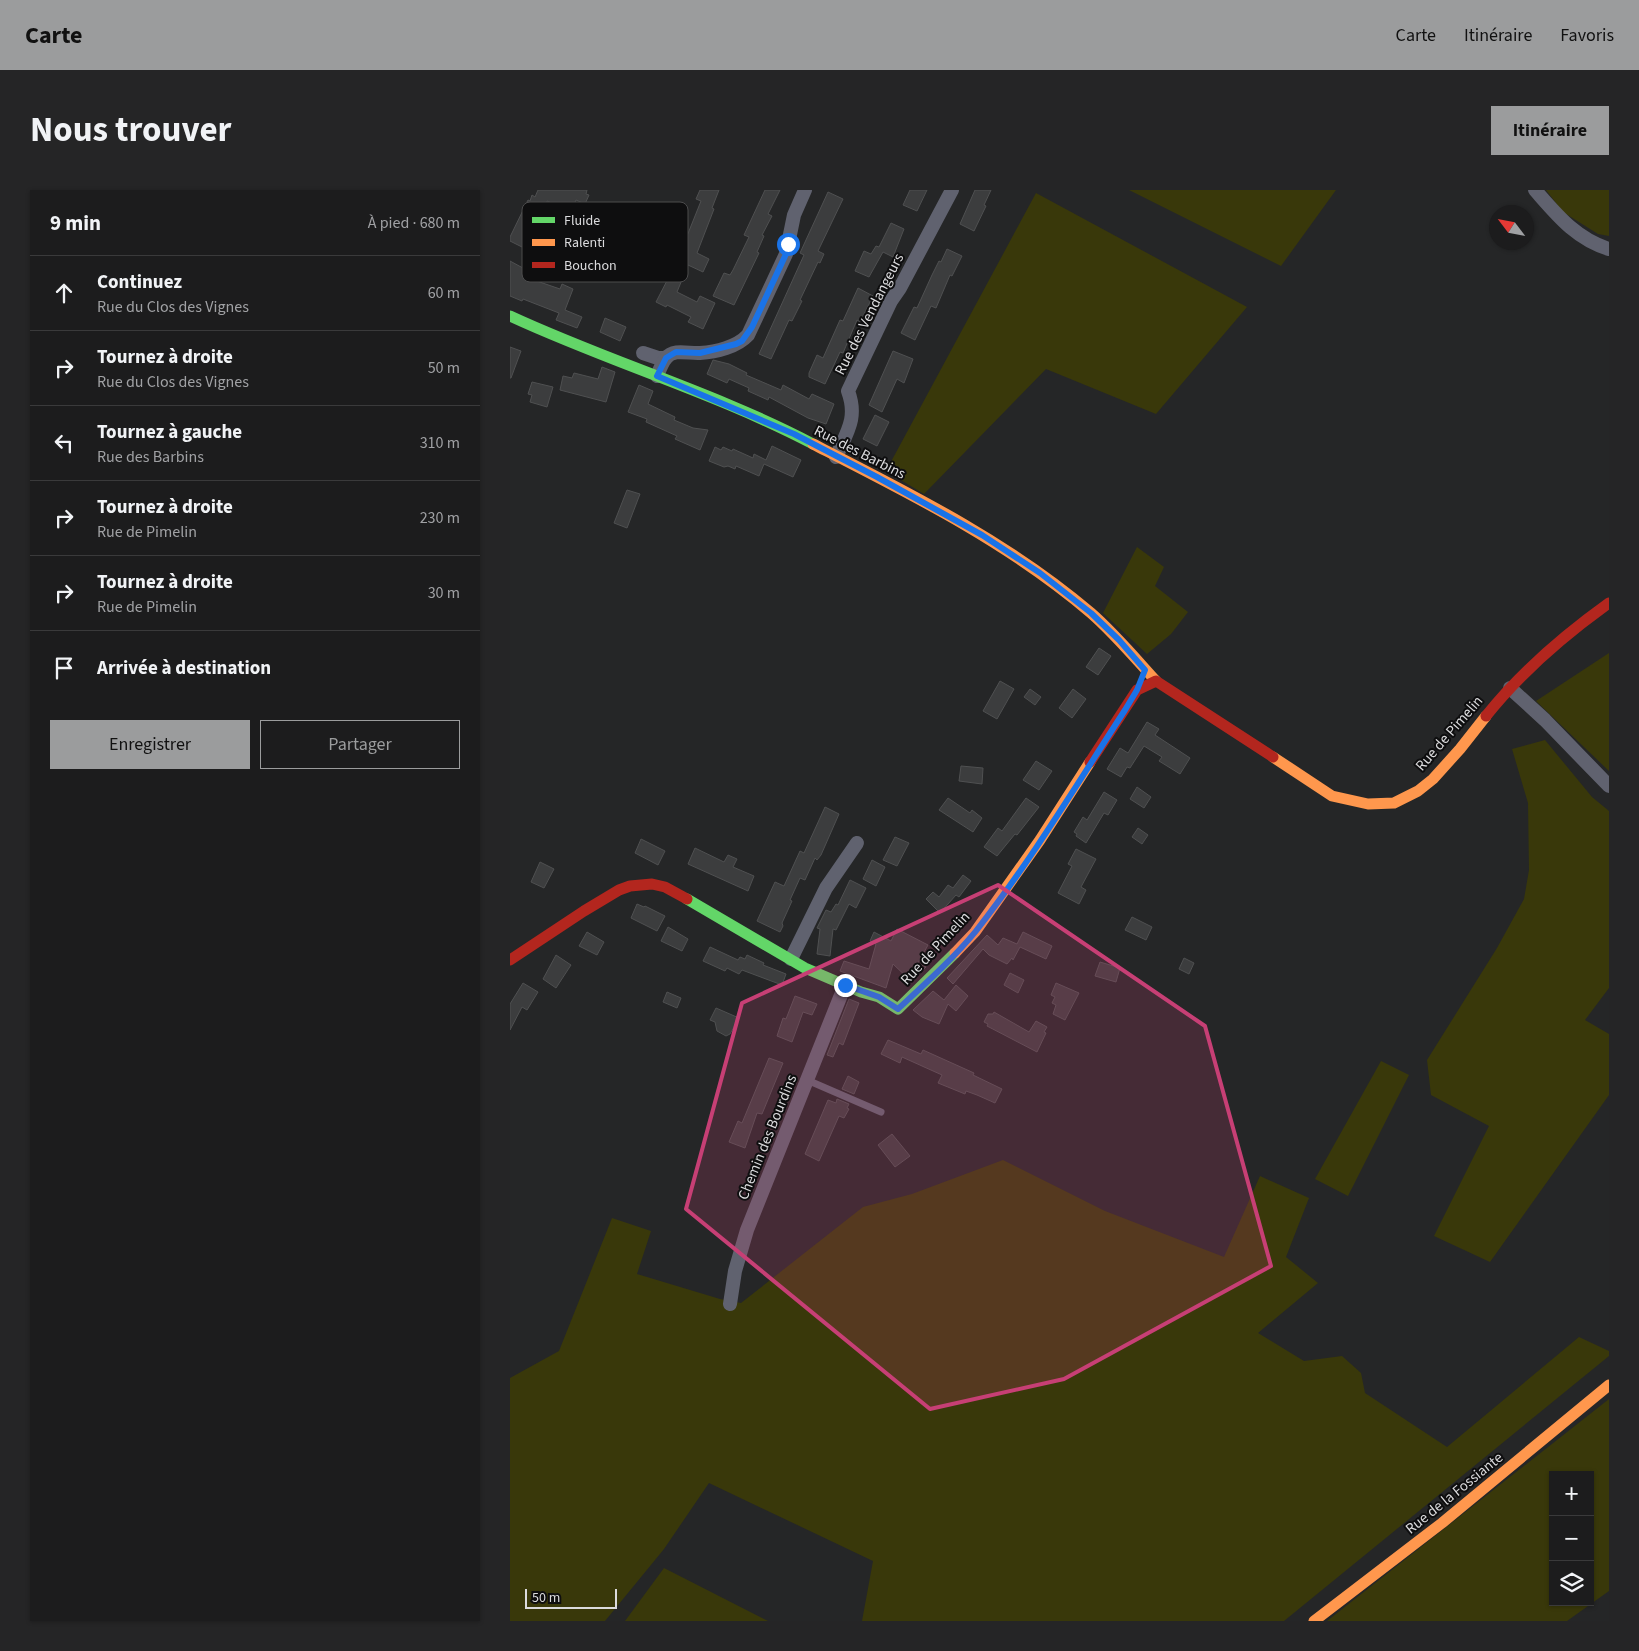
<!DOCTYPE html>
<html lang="fr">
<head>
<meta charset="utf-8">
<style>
	:root { --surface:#1c1c1d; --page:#252526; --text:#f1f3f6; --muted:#a0a1a4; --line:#3a3a3b; --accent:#9b9c9d }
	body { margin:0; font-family:"Source Sans 3",sans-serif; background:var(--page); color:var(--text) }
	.controls { position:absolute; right:15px; bottom:15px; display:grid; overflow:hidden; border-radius:0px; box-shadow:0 1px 4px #0004 }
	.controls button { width:45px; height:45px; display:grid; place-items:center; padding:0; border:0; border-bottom:1px solid var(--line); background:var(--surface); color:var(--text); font:25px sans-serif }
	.compass { position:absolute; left:979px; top:15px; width:45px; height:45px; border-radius:50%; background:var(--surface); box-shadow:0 1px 4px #0004; rotate:302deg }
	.scale { position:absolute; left:15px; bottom:12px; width:92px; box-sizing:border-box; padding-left:5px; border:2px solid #dbdbdd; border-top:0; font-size:14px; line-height:18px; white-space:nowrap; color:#dbdbdd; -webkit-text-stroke:4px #0e0e0f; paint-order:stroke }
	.stop { position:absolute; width:15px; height:15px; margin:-11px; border:4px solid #1a73e8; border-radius:50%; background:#fff }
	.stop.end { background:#1a73e8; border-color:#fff; box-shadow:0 1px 5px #0008 }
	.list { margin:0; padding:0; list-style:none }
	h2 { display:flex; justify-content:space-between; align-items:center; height:65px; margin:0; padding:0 20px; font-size:21px }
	h2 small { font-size:16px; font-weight:400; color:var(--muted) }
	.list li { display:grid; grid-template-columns:32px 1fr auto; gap:15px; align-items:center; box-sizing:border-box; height:75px; padding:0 20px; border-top:1px solid var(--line) }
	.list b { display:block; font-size:19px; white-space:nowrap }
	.list p { margin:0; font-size:16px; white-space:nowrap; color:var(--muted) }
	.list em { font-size:16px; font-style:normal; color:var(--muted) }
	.actions { display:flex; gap:10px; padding:15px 20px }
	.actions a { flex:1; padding:11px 0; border:1px solid var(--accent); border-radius:0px; text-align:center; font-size:18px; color:var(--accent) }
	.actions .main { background:var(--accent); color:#111 }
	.icon { flex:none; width:28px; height:28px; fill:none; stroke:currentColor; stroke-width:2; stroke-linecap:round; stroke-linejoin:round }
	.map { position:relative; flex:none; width:1099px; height:1431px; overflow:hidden; border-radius:0px }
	header { display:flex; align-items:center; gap:30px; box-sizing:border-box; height:70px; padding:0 25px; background:var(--accent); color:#111 }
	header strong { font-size:24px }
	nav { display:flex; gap:28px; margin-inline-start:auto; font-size:18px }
	.intro { display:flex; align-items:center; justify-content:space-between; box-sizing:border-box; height:120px; padding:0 30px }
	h1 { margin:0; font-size:35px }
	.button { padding:12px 22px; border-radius:0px; background:var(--accent); color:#111; font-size:18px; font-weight:700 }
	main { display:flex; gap:30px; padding:0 30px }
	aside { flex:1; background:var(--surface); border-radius:0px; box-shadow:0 1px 4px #0004 }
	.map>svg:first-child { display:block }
</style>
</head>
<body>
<header>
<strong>Carte</strong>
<nav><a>Carte</a><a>Itinéraire</a><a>Favoris</a></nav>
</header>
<div class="intro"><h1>Nous trouver</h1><a class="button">Itinéraire</a></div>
<main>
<aside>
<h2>9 min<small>À pied · 680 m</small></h2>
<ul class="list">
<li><svg class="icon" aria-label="ahead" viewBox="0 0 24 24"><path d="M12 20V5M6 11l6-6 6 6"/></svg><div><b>Continuez</b><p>Rue du Clos des Vignes</p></div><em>60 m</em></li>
<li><svg class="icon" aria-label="right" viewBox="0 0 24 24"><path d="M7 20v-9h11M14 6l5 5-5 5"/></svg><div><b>Tournez à droite</b><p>Rue du Clos des Vignes</p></div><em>50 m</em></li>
<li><svg class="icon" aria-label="left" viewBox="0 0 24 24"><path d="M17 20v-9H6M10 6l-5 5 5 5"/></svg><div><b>Tournez à gauche</b><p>Rue des Barbins</p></div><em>310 m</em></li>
<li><svg class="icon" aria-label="right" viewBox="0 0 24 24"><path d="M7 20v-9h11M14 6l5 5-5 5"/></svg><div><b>Tournez à droite</b><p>Rue de Pimelin</p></div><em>230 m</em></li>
<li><svg class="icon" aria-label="right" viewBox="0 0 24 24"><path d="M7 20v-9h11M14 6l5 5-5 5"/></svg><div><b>Tournez à droite</b><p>Rue de Pimelin</p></div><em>30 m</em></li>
<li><svg class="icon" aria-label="arrive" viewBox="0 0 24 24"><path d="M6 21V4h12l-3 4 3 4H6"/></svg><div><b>Arrivée à destination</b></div></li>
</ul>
<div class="actions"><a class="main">Enregistrer</a><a>Partager</a></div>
</aside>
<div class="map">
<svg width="1099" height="1431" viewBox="0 0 1099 1431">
	<rect width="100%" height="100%" fill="#252627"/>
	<!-- green -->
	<g fill="#39380a" fill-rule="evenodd">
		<path d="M619 0H826L771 76Z"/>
		<path d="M1036 0H1099V46L1088 44 1053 22Z"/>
		<path d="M526 3 737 117 646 224 536 179 414 304 376 281Z"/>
		<path d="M627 357 654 377 645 396 678 422 661 444 637 464 593 423Z"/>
		<path d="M1099 463V581L1026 511Z"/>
		<path d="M1035 550 1082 607 1099 621V798L1075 830 1099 844V905L980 1072 924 1046 979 936 921 905 917 870 987 758 1014 709 1019 680 1018 613 1002 559Z"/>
		<path d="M871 871 899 885 838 1006 805 989Z"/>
		<path d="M493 970 595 1021 714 1067 750 986 799 1008 776 1067 808 1093 748 1143 794 1171 832 1166 851 1183 855 1203 937 1257 1069 1147 1099 1161V1166L774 1431H352L363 1371 199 1293 154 1359 95 1431H0V1188L49 1161 102 1028 141 1041 127 1084 210 1109 231 1113 353 1017 402 1004Z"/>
		<path d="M1099 1209V1401L1057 1431H817ZM1043 1285H1080V1412H1043Z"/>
		<path d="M154 1378 258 1431H115Z"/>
	</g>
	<!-- building -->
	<g fill="#3c3d3e" stroke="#4f5051">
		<path d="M28 0H77L76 4 79 5 75 14 66 10 61 21 37 11 36 16 32 14 20 36 59 52 56 60 31 50 28 65 0 51V47L18 10 20 11 22 5 25 7Z"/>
		<path d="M190 0H209L202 18 204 19 187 63 199 69 193 82 178 75 167 102 187 112 190 106 205 113 193 139 178 132 181 127 157 115 156 117 146 112 162 81 159 80 169 55 173 56 191 11 186 9Z"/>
		<path d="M255 0H270L258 24 262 26 252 45 254 46 247 62 249 63 224 115 203 106 214 83 220 85 223 80 239 47 234 45Z"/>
		<path d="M400 0H417L407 21 393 15Z"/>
		<path d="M465 0H481L474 15 476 16 464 41 450 34Z"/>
		<path d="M318 2 333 9 308 61 314 64 310 73 308 72 290 110 292 111 282 131 279 130 261 169 249 164 294 65 290 63Z"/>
		<path d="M381 33 394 39 383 67 373 62 359 87 345 81 354 61 361 64 366 56 369 57Z"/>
		<path d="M437 59 452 66 442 86 440 85 426 118 421 116 405 150 391 143 404 117 407 118 422 85 429 71 431 72Z"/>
		<path d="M0 71 24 84 21 89 50 99 52 94 63 99 55 120 72 127 67 138 46 130 49 123 13 109 12 111 0 106Z"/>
		<path d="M348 98 363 106 350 132 347 130 333 163 330 162 315 194 299 187V183L307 165 313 168 330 130 333 131Z"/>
		<path d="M95 128 116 137 110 151 90 142Z"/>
		<path d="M0 157 11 161 1 188H0Z"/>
		<path d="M383 161 403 169 394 193 387 189 372 222 359 215Z"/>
		<path d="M203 170 219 174 237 183 236 185 271 200 273 195 299 209 302 204 324 214 316 234 298 228 259 207 258 210 238 201 239 198 219 189 217 193 197 184Z"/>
		<path d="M92 177 105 182 96 212 50 200 53 186 62 188 64 183 88 189Z"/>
		<path d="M22 192 43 197 37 217 20 212 22 205 18 204Z"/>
		<path d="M129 195 143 201 138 214 165 227 164 230 183 238 198 240 190 260 165 249 167 246 136 232 137 229 118 222Z"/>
		<path d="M365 225 379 232 367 256 353 249Z"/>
		<path d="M262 256 291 270 283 287 254 274 249 286 226 276 225 279 218 276 214 277 199 271 205 257 211 260 213 257 222 261 223 259 243 268 244 264 256 270Z"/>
		<path d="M117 300 130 304 117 338 104 333Z"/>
		<path d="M589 458 601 466 588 485 576 477Z"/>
		<path d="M490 491 504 499 487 529 473 521Z"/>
		<path d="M520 499 531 507 525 515 514 507Z"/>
		<path d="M563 499 576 509 562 528 549 518Z"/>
		<path d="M637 532 649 539 645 545 680 568 670 584 649 571 652 567 634 556 620 578 617 577 611 587 597 579 610 558 618 563Z"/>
		<path d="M526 571 542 581 529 600 513 590Z"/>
		<path d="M451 576 473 578 472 594 449 591Z"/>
		<path d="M627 597 641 607 634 618 620 609Z"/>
		<path d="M594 602 607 610 598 625 594 623 576 653 566 646 567 644 564 642 573 627 577 630Z"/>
		<path d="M438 608 460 623 462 620 472 628 463 642 429 620Z"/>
		<path d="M516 608 529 617 507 645 505 644 487 666 474 657 488 638 492 641Z"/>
		<path d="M315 617 329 624 311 665 307 670 305 668 295 690 290 688 280 710 282 711 272 733 273 736 270 742 247 731 265 692 274 696 290 661 294 663Z"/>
		<path d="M628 638 638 645 632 654 622 647Z"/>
		<path d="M385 647 399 653 387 676 373 670Z"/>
		<path d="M131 649 155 661 148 675 125 663Z"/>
		<path d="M185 658 214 672 218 665 227 669 223 677 244 686 238 701 178 674Z"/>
		<path d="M566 659 586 669 571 697 576 700 569 714 548 703 562 676 558 674Z"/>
		<path d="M362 670 375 677 366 696 353 689Z"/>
		<path d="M30 672 44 679 34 698 21 692Z"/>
		<path d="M453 685 461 691 449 707 446 705 430 723 416 709 423 702 429 707 438 695 443 698Z"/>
		<path d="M340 690 356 698 346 718 339 714 326 740 323 739 320 766 307 764 310 739 307 738 316 720 321 722 326 714 328 715Z"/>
		<path d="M127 714 134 717 135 716 155 726 147 741 121 728Z"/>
		<path d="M622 727 642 737 636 750 615 740Z"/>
		<path d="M158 737 178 749 172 761 151 751Z"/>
		<path d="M387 739 418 755 408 773 416 777 401 791 383 774 376 798 330 781 334 771 359 779 366 754 360 751 364 742 381 751Z"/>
		<path d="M77 742 94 752 87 765 69 756Z"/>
		<path d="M513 742 542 756 536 769 510 757 503 770 502 768 497 774 479 765 473 759 443 794 437 788 477 745 488 755 493 748 507 754Z"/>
		<path d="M200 757 228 770 230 767 235 769 237 765 254 773 253 775 276 784 272 795 232 780 229 784 217 778 215 781 193 771Z"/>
		<path d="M46 765 61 775 46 798 33 789Z"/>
		<path d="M674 768 684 773 679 784 669 779Z"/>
		<path d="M590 772 610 778 606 792 585 786Z"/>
		<path d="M500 783 514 790 508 803 494 795Z"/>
		<path d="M13 793 28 802 17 820 12 817 0 840V814Z"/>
		<path d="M546 793 569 803 555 830 543 824 546 815 542 813 545 807 541 805Z"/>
		<path d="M446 795 458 806 446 821 438 814 429 834 412 827 403 820 423 801 434 810Z"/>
		<path d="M157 802 171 808 167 818 153 812Z"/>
		<path d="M285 806 307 814 302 825 293 822 282 852 267 846 273 828 276 829Z"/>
		<path d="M339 809 349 813 333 855 329 853 323 867 317 865Z"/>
		<path d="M206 818 229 828 220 844 216 846 207 841 205 832 200 830Z"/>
		<path d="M484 822 519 842 526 831 537 837 534 842 536 843 527 862 477 836 478 834 474 832 478 824H483Z"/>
		<path d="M378 850 411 864 413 860 464 883 463 885 492 899 485 913 467 905 456 901 455 904 428 893 432 885 392 867 390 873 371 864Z"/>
		<path d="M259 868 273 873 252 924 247 923 235 958 219 952 228 931 232 933Z"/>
		<path d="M338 886 349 892 344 904 332 899Z"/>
		<path d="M327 909 339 914 337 918 339 919 334 928 329 926 309 971 295 964 318 910 326 913Z"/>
		<path d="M382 944 400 966 385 977 368 955Z"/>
	</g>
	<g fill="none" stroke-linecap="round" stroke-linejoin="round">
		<!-- lane -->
		<path stroke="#60626f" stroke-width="7" d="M297 890 371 922"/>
		<!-- street -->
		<g stroke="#60626f" stroke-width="14">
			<path d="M1025 0C1047 25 1066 49 1099 59"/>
			<path d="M133 163 148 168H156"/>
			<path d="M147 186C149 181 152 173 156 168 164 158 179 164 190 163 206 162 227 157 238 145L276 64 284 25 295 0"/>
			<path d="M326 267C337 242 348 228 338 201L381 111 390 98 442 0"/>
			<path d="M1000 498 1035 530 1099 596"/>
			<path d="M281 769 316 698 347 653"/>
			<path d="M220 1114 225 1081 237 1040 335 795"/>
		</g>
		<!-- fast -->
		<g stroke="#63d668" stroke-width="11">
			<path d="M0 126C99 172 206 203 303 254"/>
			<path d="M177 709 295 778 351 802 369 807 388 819 445 763"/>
		</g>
		<!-- slow -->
		<g stroke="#ff974d" stroke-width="11">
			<path d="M303 254C399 303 498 352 581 423 604 443 625 468 646 491"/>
			<path d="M763 567 822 606 858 614 884 613 908 601 923 589 950 559 976 526"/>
			<path d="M445 763 465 742 530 650 580 572"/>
			<path d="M804 1431 932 1333 1099 1195"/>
		</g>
		<!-- jam -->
		<g stroke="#b3261e" stroke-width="11">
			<path d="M976 526C1011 482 1053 446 1099 413"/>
			<path d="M580 572 627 500 646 491 763 567"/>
			<path d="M0 770 74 721 109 700 120 696 142 694 155 697 177 709"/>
		</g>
	</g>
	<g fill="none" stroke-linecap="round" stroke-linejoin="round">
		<!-- route -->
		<path stroke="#1a73e8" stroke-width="6" d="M278 54 276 64 242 137 232 151 226 154 190 163 166 162 156 168 147 186 284 244 367 287 472 345 530 383 581 423 609 450 635 480 627 500 615 520C567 594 521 671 466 741 443 769 415 794 388 819L369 807 335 795"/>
	</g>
	<!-- marked area -->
	<path fill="#c73f75" fill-opacity="0.2" stroke="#c73f75" stroke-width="4" stroke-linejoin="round" d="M488 695 695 836 761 1076 554 1189 420 1219 176 1019 232 813Z"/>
	<g text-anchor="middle" stroke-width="4" stroke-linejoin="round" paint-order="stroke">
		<!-- street labels -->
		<g font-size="15" fill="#dbdbdd" stroke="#0e0e0f">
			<text transform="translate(359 124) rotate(-63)" y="5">Rue des Vendangeurs</text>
			<text transform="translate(350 262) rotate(27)" y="5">Rue des Barbins</text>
			<text transform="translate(939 543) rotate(-49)" y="5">Rue de Pimelin</text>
			<text transform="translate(425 758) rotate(-47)" y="5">Rue de Pimelin</text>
			<text transform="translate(257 947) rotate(-68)" y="5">Chemin des Bourdins</text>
			<text transform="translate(944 1303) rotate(-39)" y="5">Rue de la Fossiante</text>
		</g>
	</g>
	<!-- legend -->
	<rect x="12" y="12" width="166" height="80" rx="8" fill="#0e0e0f" stroke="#4c4c4d" stroke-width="1"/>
	<rect x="22" y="27" width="23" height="6" fill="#63d668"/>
	<rect x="22" y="49" width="23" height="7" fill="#ff974d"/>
	<rect x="22" y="72" width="23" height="6" fill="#b3261e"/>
	<g font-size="14" fill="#dbdbdd">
		<text x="54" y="35">Fluide</text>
		<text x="54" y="57">Ralenti</text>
		<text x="54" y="80">Bouchon</text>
	</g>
</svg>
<div class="controls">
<button>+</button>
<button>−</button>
<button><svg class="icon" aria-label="layers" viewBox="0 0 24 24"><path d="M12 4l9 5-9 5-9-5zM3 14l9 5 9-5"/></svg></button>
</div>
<svg class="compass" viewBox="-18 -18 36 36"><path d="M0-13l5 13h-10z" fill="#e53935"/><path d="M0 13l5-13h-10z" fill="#a0a1a4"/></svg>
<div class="scale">50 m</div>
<div class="stop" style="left:278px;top:54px"></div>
<div class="stop end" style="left:335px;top:795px"></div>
</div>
</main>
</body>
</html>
